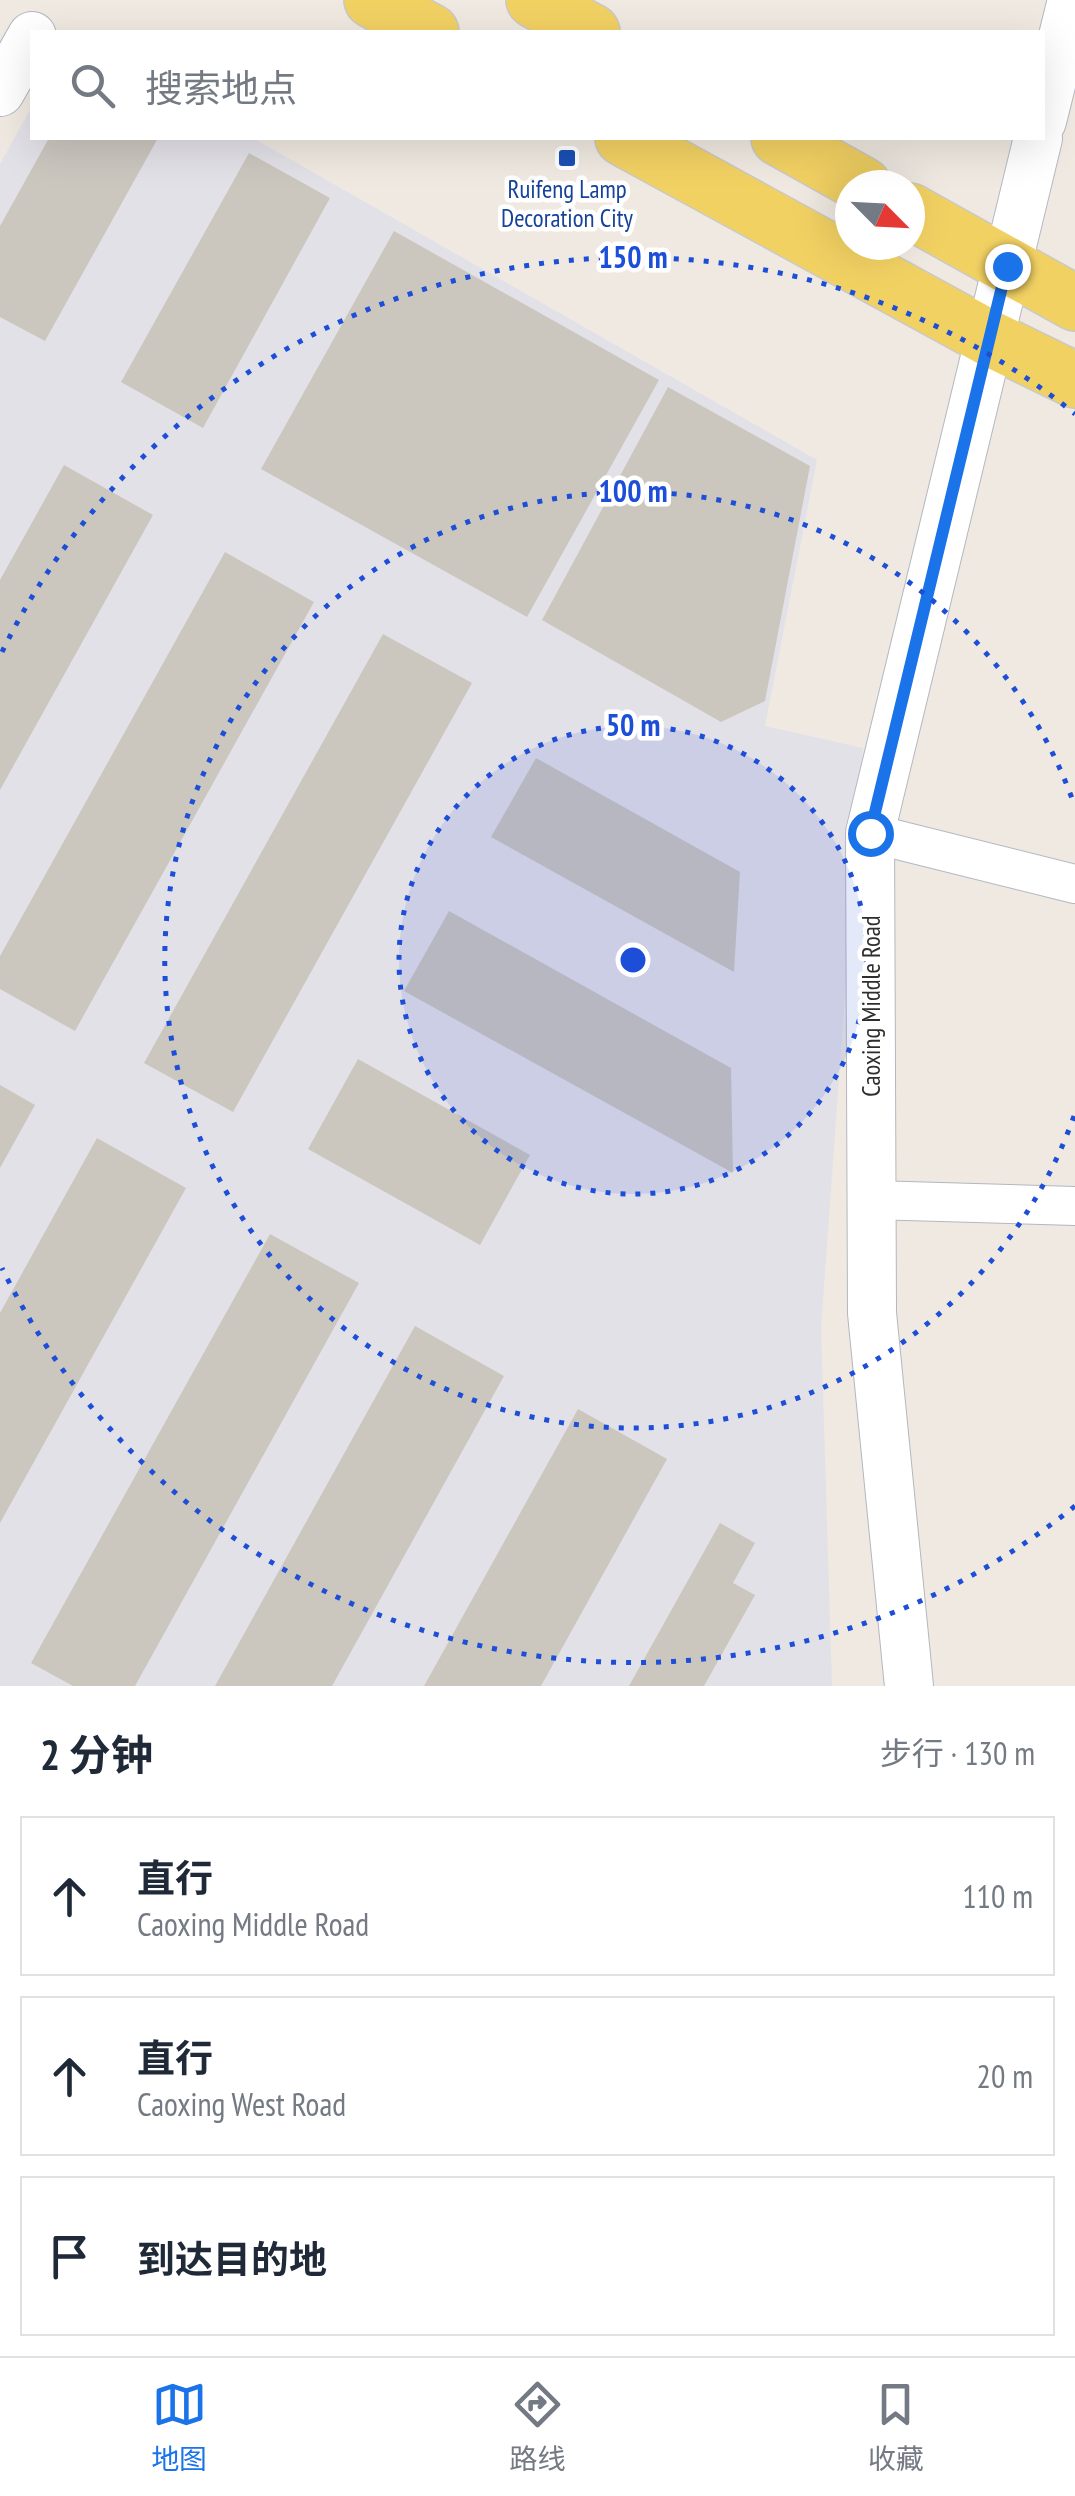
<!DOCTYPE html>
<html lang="zh">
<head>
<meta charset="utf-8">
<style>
	:root { --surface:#fff; --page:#f6f6f7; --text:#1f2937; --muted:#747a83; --line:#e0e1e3; --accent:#1a73e8 }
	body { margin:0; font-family:"PT Sans Narrow","Noto Sans SC",sans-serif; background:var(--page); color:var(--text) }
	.compass { position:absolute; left:835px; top:170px; width:90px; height:90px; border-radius:50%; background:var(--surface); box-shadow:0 10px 40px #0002; rotate:114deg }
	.stop { position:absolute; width:30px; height:30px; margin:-22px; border:8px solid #1a73e8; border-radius:50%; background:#fff }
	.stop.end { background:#1a73e8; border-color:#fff; box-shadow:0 2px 10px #0008 }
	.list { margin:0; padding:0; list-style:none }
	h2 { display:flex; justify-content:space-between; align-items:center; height:130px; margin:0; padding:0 40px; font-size:42px }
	h2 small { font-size:32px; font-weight:400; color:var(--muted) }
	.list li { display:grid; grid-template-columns:65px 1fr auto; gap:30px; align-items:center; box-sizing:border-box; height:160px; margin:0 20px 20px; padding:0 20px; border:2px solid var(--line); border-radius:0px }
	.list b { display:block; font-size:38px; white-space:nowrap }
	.list p { margin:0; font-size:32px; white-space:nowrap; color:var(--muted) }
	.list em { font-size:32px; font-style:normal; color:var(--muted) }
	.icon { flex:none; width:55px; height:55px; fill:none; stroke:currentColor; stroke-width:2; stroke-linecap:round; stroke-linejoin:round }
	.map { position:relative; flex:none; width:1075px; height:1686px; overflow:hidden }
	.search { position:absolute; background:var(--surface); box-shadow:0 10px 40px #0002; left:30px; right:30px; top:30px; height:110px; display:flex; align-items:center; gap:25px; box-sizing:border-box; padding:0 35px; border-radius:0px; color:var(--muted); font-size:38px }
	.sheet { height:670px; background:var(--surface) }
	nav { display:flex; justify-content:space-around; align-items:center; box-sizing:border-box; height:140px; border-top:2px solid var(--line); background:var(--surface); font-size:28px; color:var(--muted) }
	nav a { display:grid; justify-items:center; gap:5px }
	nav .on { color:var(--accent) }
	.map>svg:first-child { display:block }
</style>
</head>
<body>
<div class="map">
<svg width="1075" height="1686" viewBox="0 0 1075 1686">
	<rect width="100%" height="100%" fill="#efe9e1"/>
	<!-- industrial -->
	<path fill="#e3e1e8" d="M32 106V138H253L817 460 765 726 863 748 821 1327 832 1686H0V164Z"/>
	<!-- building -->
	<g fill="#cbc7bf">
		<path d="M49 138H158L45 341 0 317V226Z"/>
		<path d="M249 153 330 198 203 428 121 382Z"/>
		<path d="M394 231 659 380 527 617 261 469Z"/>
		<path d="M668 387 810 466 765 701 721 722 542 620Z"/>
		<path d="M64 465 153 515 0 790V580Z"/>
		<path d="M225 552 314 602 75 1031 0 989V956Z"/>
		<path d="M383 634 472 683 233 1112 144 1063Z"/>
		<path d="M536 758 740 872 734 972 491 837Z"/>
		<path d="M449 911 731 1068 733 1173 404 991Z"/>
		<path d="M358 1059 530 1155 480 1245 308 1149Z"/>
		<path d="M0 1085 35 1105 0 1168Z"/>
		<path d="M97 1138 186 1188 0 1523V1313Z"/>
		<path d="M270 1234 359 1283 135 1686H73L31 1663Z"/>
		<path d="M415 1326 504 1376 332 1686H215Z"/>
		<path d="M578 1409 667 1459 541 1686H424Z"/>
		<path d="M720 1523 755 1543 733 1583 755 1595 704 1686H629Z"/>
	</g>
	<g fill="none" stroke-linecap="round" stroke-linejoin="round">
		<defs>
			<g id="minor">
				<path d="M870 833 1075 884"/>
				<path d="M872 1200 1075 1206"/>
			</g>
			<g id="tertiary">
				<path d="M0 92 32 36"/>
				<path d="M1042 121 1072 0"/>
				<path d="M909 1686 872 1313 870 833 1038 138"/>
			</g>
			<g id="primary">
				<path d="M372 0 431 32"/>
				<path d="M534 0 592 32"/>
				<path d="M623 138 989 338 1075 380"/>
				<path d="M779 138 863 185"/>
				<path d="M910 211 1075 303"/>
			</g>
		</defs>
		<!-- minor casing -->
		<use href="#minor" stroke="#b4b7c1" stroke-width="40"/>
		<!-- tertiary casing -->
		<use href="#tertiary" stroke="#b4b7c1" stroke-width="50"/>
		<!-- primary casing -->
		<use href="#primary" stroke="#c9c9c9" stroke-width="58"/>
		<!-- minor -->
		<use href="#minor" stroke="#fff" stroke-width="38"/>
		<!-- tertiary -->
		<use href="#tertiary" stroke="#fff" stroke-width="48"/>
		<!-- primary -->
		<use href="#primary" stroke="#f2d163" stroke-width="55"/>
	</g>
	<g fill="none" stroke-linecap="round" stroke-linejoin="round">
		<!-- route -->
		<path stroke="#1a73e8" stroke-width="12" d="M870 833 1007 266"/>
	</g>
	<!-- distance rings -->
	<circle cx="633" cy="960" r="234" fill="#1d4ed8" fill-opacity=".12"/>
	<g fill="none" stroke="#1d4ed8" stroke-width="5" stroke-dasharray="5 10">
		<circle cx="633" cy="960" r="234"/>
		<path d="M1074 1116A468 468 0 1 1 1074 804"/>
		<path d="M1075 1506A702 702 0 0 1 2 1268M2 652A702 702 0 0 1 1075 414"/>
	</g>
	<!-- markers -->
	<rect fill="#1a4fb4" stroke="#fff" stroke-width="4" x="557" y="148" width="20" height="20" rx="5"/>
	<g text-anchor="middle" stroke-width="9" stroke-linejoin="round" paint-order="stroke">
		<!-- transit labels -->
		<g font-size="25" fill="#164399" stroke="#fff">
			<text x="567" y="198">Ruifeng Lamp<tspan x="567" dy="29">Decoration City</tspan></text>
		</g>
		<!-- street labels -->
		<g font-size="25" fill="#2e2e2e" stroke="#fff">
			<text transform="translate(871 1006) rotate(-90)" y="9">Caoxing Middle Road</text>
		</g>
	</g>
	<circle cx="633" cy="960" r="15" fill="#1d4ed8" stroke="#fff" stroke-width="5"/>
	<g font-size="30" text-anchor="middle" font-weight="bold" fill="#1d4ed8" stroke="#fff" stroke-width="9" stroke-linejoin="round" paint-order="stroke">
		<text x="633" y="268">150 m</text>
		<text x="633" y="502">100 m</text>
		<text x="633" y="736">50 m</text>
	</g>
</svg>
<svg class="compass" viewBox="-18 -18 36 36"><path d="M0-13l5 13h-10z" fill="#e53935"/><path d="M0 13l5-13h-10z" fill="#747a83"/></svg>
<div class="stop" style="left:870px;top:833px"></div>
<div class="stop end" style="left:1007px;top:266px"></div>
<div class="search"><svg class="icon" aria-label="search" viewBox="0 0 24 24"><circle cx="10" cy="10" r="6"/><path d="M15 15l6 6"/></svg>搜索地点</div>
</div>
<section class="sheet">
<h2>2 分钟<small>步行 · 130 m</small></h2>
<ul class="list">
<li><svg class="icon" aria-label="ahead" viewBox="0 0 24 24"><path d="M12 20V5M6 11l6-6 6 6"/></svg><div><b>直行</b><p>Caoxing Middle Road</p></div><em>110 m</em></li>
<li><svg class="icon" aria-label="ahead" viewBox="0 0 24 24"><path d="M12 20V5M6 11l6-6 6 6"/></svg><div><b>直行</b><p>Caoxing West Road</p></div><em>20 m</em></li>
<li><svg class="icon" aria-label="arrive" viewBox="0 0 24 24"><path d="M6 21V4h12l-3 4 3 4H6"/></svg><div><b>到达目的地</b></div></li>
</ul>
</section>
<nav>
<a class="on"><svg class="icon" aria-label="map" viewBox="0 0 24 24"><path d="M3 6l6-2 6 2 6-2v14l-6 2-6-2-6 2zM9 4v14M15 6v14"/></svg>地图</a>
<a><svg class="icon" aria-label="directions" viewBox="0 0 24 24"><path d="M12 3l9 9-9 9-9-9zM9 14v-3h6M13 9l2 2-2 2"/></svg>路线</a>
<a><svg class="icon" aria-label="saved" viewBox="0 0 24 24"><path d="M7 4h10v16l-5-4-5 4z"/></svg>收藏</a>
</nav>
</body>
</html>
